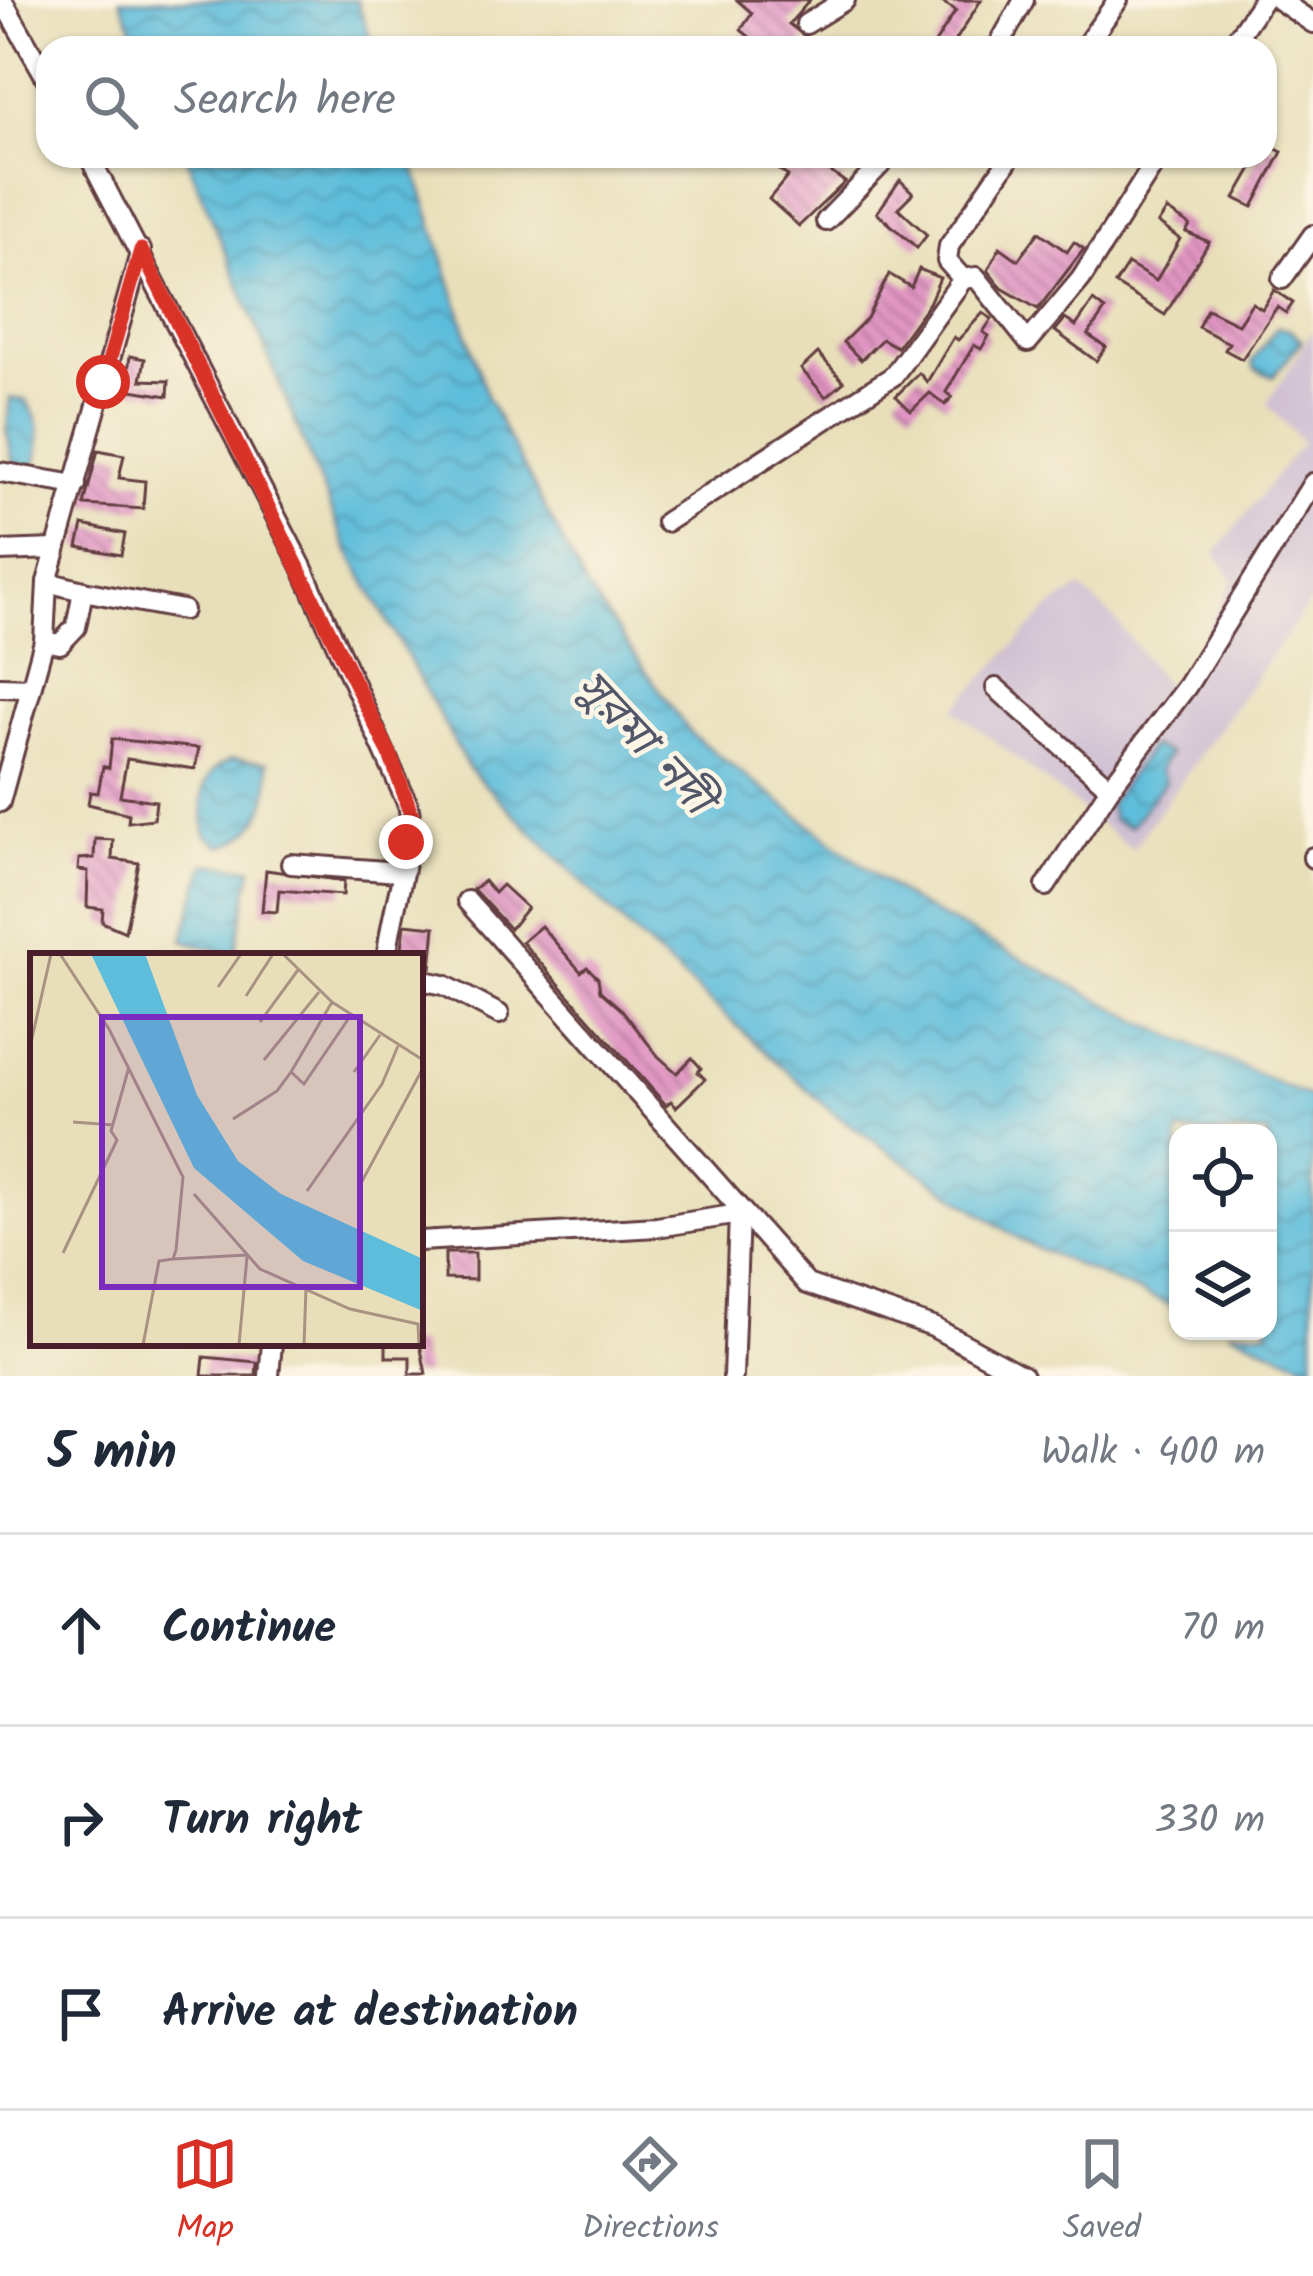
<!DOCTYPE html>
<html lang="en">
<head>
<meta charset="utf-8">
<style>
	:root { --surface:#fff; --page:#f6f6f7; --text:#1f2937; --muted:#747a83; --line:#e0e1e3; --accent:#d93025 }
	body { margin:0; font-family:Kalam,"Noto Sans Bengali",sans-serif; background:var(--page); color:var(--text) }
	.controls { position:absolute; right:36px; bottom:36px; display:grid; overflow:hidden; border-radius:24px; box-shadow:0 3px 9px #0004 }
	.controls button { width:108px; height:108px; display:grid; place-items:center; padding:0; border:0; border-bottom:3px solid var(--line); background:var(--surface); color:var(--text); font:60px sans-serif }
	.stop { position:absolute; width:36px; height:36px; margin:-27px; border:9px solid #d93025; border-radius:50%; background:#fff }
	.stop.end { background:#d93025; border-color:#fff; box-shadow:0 3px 12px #0008 }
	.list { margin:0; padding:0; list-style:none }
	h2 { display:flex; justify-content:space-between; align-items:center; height:156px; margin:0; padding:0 48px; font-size:51px }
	h2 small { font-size:39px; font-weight:400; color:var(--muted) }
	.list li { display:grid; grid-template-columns:78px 1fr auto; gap:36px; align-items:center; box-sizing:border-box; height:192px; padding:0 48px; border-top:3px solid var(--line) }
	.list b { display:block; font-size:45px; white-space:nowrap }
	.list em { font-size:39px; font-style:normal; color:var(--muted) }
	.icon { flex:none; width:66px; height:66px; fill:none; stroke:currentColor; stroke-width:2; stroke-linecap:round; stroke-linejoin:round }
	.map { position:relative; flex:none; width:1313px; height:1376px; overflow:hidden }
	.search { position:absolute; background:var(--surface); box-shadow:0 3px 9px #0004; left:36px; right:36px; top:36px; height:132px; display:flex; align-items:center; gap:30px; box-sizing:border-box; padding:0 42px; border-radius:36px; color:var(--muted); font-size:45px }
	.sheet { height:732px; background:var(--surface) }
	nav { display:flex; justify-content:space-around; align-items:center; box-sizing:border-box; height:168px; border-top:3px solid var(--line); background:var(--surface); font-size:33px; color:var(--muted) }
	nav a { display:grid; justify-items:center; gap:6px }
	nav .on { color:var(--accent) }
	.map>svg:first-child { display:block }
</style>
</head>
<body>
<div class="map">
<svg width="1313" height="1376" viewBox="0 0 1313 1376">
	<defs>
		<pattern id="water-waves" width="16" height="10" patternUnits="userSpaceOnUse" patternTransform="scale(3)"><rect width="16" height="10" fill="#5dbddb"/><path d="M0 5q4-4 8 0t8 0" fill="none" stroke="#4f99b2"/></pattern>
		<pattern id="building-back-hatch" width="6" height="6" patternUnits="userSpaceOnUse" patternTransform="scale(3)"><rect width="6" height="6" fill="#e195c3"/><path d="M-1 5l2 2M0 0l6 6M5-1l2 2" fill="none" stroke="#b8799f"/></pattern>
	</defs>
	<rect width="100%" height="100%" fill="#fcf5e5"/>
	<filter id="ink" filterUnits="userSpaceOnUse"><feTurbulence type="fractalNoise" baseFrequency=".00833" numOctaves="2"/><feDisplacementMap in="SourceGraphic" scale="24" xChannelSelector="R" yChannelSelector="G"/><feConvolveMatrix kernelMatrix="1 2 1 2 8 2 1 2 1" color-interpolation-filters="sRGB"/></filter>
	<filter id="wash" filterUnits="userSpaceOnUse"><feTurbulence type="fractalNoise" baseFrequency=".004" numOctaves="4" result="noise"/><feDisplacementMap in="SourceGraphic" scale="48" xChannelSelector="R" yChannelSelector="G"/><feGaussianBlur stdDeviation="2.7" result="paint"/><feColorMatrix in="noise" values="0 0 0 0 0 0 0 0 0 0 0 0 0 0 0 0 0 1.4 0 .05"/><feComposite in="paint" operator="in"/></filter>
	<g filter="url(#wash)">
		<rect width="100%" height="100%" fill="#e8dfba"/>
		<!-- industrial -->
		<path fill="#cebed2" d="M1313 330V598L1132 849 954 709 1049 609 1080 588 1114 618 1173 694 1233 581 1216 553 1302 442 1267 404Z"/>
		<!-- water -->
		<g fill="url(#water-waves)" stroke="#546e83" stroke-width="3">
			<path d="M120 0H357L374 48H141Z"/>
			<path d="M186 156H411L487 397 587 588 691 734 909 900 1142 1022 1313 1099V1367L1228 1331H1268V1133H1178V1309L1023 1242 836 1115 628 928 469 769 346 546Z"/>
			<path d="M1277 327 1291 330 1302 341 1273 377 1255 369 1252 362Z"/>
			<path d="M10 398 25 400C41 418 44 446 33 467L13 464 7 430Z"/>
			<path d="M1151 746 1169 754 1159 769 1165 782 1130 827 1112 820 1109 804Z"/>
			<path d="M233 759 268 762C273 799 259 838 221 846L206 835C200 802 197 771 233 759Z"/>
			<path d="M205 864 252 868 235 956 183 940Z"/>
		</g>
		<g id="blocks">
			<!-- building -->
			<g fill="url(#building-back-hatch)">
				<path d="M737 0H810L789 24 806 37 800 48 757 43 741 30 752 13Z"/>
				<path d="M938 0H981L951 48H932L956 10Z"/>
				<path d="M1265 144 1282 152 1253 207 1235 198 1259 156H1265Z"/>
				<path d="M789 156H824L819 164 845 182 799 226 769 199 788 176 779 170Z"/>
				<path d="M900 180 913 193 898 208 927 235 917 248 877 213Z"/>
				<path d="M1167 210 1190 225 1186 232 1209 242 1165 315 1115 284 1128 264 1156 281 1180 239 1158 223Z"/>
				<path d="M1039 232 1067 252 1074 242 1084 249 1038 309 1002 288 988 270 1000 247 1018 260Z"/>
				<path d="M919 269 940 278 929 303 897 347 882 339 861 360 843 342 867 318 889 274 911 287Z"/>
				<path d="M1274 290 1293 303 1286 313 1277 307 1242 359 1225 350 1229 343 1198 327 1207 309 1238 324 1252 303 1262 309Z"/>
				<path d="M1093 301 1105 310 1088 335 1106 347 1096 361 1055 331 1065 319 1076 326Z"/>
				<path d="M983 313 992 319 983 332 989 336 981 349 974 345 946 392 952 397 945 405 930 393 911 411 896 396 919 373 927 382 954 337 958 340Z"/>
				<path d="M818 353 844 382 826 397 801 369Z"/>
				<path d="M130 356 145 359 141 380 169 381 168 396 119 388 121 369 128 371Z"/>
				<path d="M98 450 124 455 119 478 145 481 143 509 84 505Z"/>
				<path d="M83 525 125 534 121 555 78 547Z"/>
				<path d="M112 739 199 748 195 769 127 759 120 796 156 801 154 819 128 822 129 814 88 804 90 792 98 793 103 766 109 768Z"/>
				<path d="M95 839 113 840 112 859 139 863 125 932 102 922 103 909 87 907 88 871 78 870 79 859 94 858Z"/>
				<path d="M266 870 344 881 343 895 279 890 277 912 262 911Z"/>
				<path d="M484 881 494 893 502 885 527 908 510 929 473 889Z"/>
				<path d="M405 924 435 927 431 968 420 967V956H401Z"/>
				<path d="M541 926 581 972 587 967 598 978 600 991 622 1010 658 1056 677 1073 692 1058 701 1068 698 1072 705 1079 676 1107 671 1101 666 1105 522 942Z"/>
				<path d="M445 1253H475V1280L445 1279Z"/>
				<path d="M386 1343 420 1344 426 1374H410V1357H386Z"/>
				<path d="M204 1357 257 1362 256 1376H202Z"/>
			</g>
		</g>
	</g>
	<g filter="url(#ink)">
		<use href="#blocks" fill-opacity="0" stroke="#623c40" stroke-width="3"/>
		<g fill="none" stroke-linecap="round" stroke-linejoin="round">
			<defs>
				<g id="minor">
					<path d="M2 0 48 81"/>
					<path d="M1279 0 1313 23"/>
					<path d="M806 24 845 0"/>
					<path d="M997 48 1024 0"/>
					<path d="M1084 48 1118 0"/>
					<path d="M1230 48 1263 0"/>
					<path d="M89 156 301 565 408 805C418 839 389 915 387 956"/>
					<path d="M826 221 889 156"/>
					<path d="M963 279 947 261 949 246 1011 156"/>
					<path d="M1282 279 1313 235"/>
					<path d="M0 472 76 485"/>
					<path d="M666 522 893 376 963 279 976 277 1028 342 1081 279 1159 156"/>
					<path d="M0 551 55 549"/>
					<path d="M83 591 183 610"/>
					<path d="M44 641 47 582"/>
					<path d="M0 687 31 688"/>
					<path d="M996 688 1110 788"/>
					<path d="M0 802 44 641 60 644 76 627 83 591 47 582 141 250"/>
					<path d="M1313 858V857"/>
					<path d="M291 864 399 872"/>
					<path d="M1046 886 1110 788 1187 686 1313 483"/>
					<path d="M467 901 807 1284 933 1327 1023 1376"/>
					<path d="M420 980 444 985 499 1014"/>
					<path d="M420 1241 657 1227 739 1214"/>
					<path d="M269 1376 272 1343"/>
					<path d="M733 1376 739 1214"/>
				</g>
			</defs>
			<!-- minor casing -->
			<use href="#minor" stroke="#623c40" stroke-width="24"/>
			<!-- minor -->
			<use href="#minor" stroke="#fff" stroke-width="18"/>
		</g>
	</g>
	<g fill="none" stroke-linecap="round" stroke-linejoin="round" filter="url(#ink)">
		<!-- route -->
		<path stroke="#d93025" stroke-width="15" d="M103 382 141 250 389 752 412 815 406 842"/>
	</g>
	<g text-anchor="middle" stroke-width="9" stroke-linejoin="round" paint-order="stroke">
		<!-- water labels -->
		<g font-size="45" font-style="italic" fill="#515669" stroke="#fcf5e5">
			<text transform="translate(646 741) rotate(47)" y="16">সুরমা নদী</text>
		</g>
	</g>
	<!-- overview -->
	<g transform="translate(30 953)">
		<rect width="393" height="393" fill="#e8dfba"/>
		<path d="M61 1H115L167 142 208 208 251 241 393 306V358L273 308 164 215Z" fill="#5dbddb"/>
		<path fill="none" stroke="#a99281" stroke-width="3" d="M30 1 79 76 153 224 146 297 143 306 129 308 113 392M253 1 302 49 393 107M188 34 211 1M216 43 243 1M230 69 268 17M0 94 21 1M234 107 289 39M261 119 302 49M324 119 350 82M203 166 247 138 261 119 274 131 321 62M43 169 83 172M330 232 393 115M277 238 352 131 368 93M164 241 230 316 320 356 388 371 389 392M33 300 87 187 81 178 99 114M143 306 217 302M209 392 217 304M274 392 276 336"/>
		<path fill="#7b2cbf" fill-opacity="0.15" stroke="#7b2cbf" stroke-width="6" d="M72 64H330V334H72Z"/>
		<rect width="393" height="393" fill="none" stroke="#4a1f2b" stroke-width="6"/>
	</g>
</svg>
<div class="controls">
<button><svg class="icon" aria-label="locate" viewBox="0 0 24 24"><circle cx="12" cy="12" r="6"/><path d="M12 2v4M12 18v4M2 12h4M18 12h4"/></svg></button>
<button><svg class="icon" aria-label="layers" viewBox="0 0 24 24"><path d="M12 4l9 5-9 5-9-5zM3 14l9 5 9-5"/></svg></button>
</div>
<div class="stop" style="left:103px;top:382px"></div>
<div class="stop end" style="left:406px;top:842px"></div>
<div class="search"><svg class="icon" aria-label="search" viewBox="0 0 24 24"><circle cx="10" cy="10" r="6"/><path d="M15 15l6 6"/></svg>Search here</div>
</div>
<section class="sheet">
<h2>5 min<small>Walk · 400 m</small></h2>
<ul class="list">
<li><svg class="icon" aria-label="ahead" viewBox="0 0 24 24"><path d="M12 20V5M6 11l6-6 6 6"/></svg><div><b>Continue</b></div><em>70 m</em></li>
<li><svg class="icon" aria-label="right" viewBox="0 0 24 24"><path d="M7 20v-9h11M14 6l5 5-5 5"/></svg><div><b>Turn right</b></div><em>330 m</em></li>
<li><svg class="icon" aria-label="arrive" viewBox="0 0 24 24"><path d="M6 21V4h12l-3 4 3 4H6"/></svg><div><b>Arrive at destination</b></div></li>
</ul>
</section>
<nav>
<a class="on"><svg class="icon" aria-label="map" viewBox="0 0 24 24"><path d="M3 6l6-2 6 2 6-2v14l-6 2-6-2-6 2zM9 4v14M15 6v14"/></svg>Map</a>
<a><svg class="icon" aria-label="directions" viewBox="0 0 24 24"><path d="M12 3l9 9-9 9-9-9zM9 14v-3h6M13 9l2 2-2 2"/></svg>Directions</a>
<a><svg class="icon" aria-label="saved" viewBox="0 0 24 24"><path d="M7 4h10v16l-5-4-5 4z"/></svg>Saved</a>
</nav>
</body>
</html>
